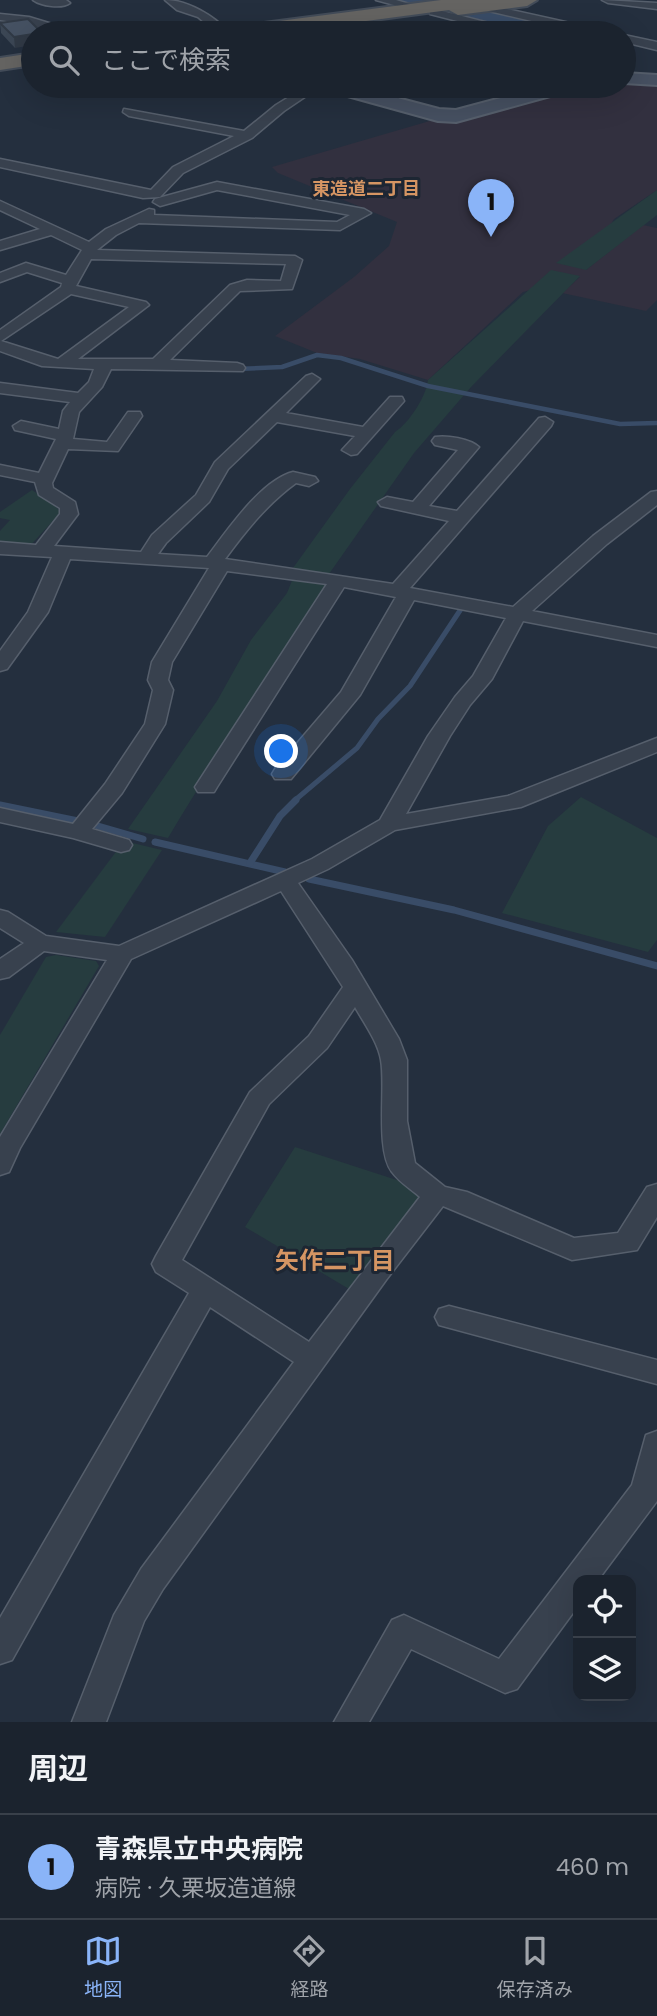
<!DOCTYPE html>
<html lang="ja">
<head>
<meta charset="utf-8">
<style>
	:root { --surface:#1b232e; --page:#242b36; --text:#f1f3f6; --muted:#a0a4aa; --line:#39404a; --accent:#8ab4f8 }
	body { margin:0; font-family:Poppins,"Noto Sans JP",sans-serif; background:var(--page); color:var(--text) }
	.controls { position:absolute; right:21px; bottom:21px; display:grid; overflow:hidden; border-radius:14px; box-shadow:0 7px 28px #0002 }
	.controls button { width:63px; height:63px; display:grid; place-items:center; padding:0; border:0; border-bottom:2px solid var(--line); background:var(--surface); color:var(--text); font:35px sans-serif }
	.you { position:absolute; left:282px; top:752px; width:24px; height:24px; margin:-18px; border:5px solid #fff; border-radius:50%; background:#1a73e8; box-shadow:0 0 0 10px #1a73e833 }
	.badge { display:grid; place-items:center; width:46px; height:46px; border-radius:50%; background:var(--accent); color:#111; font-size:23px; font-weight:700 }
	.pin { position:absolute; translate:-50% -58px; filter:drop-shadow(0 2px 4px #0008) }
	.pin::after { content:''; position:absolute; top:37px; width:24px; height:21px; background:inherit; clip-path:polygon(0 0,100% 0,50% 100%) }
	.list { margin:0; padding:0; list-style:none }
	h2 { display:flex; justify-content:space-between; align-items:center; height:91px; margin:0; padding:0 28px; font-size:30px }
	h2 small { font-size:23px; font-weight:400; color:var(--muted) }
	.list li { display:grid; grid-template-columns:46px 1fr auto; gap:21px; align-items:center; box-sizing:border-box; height:105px; padding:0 28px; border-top:2px solid var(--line) }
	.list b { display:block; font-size:26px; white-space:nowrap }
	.list p { margin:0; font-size:23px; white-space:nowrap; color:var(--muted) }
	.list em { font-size:23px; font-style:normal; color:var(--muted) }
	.icon { flex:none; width:38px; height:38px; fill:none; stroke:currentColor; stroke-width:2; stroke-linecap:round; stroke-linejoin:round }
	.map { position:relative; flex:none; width:657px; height:1722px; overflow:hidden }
	.search { position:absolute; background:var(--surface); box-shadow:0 7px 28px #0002; left:21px; right:21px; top:21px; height:77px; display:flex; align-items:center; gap:18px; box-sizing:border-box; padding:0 24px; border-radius:38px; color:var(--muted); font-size:26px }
	.sheet { height:196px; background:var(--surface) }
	nav { display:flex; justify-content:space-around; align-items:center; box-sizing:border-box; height:98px; border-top:2px solid var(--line); background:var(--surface); font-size:19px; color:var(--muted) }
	nav a { display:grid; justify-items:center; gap:4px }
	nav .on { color:var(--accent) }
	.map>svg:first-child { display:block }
</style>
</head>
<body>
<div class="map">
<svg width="657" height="1722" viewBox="0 0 657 1722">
	<rect width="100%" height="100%" fill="#242f3e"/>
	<!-- medical -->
	<path fill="#32303f" d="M631 84 657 86V190L614 219 586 270 643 225 657 228V300L646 311 562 293 580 277 523 292 428 380 360 359 317 353 275 336 354 277 389 246 397 222 278 173 272 167 433 120H469L584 87Z"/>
	<!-- green -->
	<g fill="#263c3f">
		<path d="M657 190V215L586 270 556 263Z"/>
		<path d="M551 270 580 276 471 387 414 453 329 574 293 568 350 489 395 432C409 423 426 397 428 380Z"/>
		<path d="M32 490 53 504 61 512 28 548 0 544V531L10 520 0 518V512Z"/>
		<path d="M293 578 327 583C276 670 219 752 168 838L128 829 217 701 251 640 287 593Z"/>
		<path d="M581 797 657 838V940L648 952 502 913 548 826Z"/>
		<path d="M124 841 162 850 105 937 56 932Z"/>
		<path d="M56 955 96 961 99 966 0 1134V1035L46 957Z"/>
		<path d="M295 1147 409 1184 424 1196 349 1289 245 1227Z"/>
	</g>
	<!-- water -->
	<path fill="#394c67" d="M391 0H439L588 33H539Z"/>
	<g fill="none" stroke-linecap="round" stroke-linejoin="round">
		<!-- stream-far2 -->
		<path stroke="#394c67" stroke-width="4.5" d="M237 369 282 367 317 355 341 358 428 386 620 424 657 423"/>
		<!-- stream-far1 -->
		<path stroke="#394c67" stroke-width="5" d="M294 801 357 748 378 719 410 686 461 609"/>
		<!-- stream -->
		<g stroke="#394c67" stroke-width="7">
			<path d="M0 805 78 821"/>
			<path d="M98 826 143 839"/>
			<path d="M155 842 285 872"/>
			<path d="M250 863 280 816 296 800"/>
			<path d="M309 879 454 910 657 966"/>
		</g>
		<defs>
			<g id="minor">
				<path d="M33 0H66L70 3C62 9 41 6 33 0Z"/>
				<path d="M165 0C188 0 214 16 230 33H217L198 17 177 10Z"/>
				<path d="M376 0H396L426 9 420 12Z"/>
				<path d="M602 0 657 3V9L608 3Z"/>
				<path d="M480 3 597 29 603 33H583L476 8V4Z"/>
				<path d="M434 9 521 31 523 33H504L430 14V10Z"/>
				<path d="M0 14 29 17 82 33C55 34 27 23 0 20Z"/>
				<path d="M396 26 424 29 430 33H383Z"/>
				<path d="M624 35 657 42V50L624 42Z"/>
				<path d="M307 86H321L284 111 252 138 183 173 160 197 143 198 0 167V159L151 190 173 167 234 136 129 116 123 112 124 109 244 131 276 105Z"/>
				<path d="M410 86H427L388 103H380L378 100Z"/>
				<path d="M217 182 364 209 371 213 340 230 139 223 116 235 97 250 295 256 302 260 292 289 240 291 170 360 237 363 243 365 245 368 243 371 111 369 102 387 79 412 73 439 107 442 128 412H140L142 416 118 451 68 449 52 483 53 488 75 502 78 514 54 546 141 552 152 535 196 495 215 462 306 376 312 374 320 379 286 413 363 427 390 397H402L404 401 357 454 351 455 342 450 355 436 277 422 228 469 209 502 166 543 158 554 207 557C226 532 261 480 293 472L315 477 318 481 309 486 296 483C267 504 246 531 225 559L393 584 449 521 381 506 378 502 387 497 413 502 458 450 435 445 432 441 435 437C447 435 470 439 479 447L429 506 457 511 539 418 545 417 553 422 551 426 410 588 513 607 593 536 651 492 657 491V505L607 544 532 611 657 635V647L523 621 492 679 470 705 450 736 406 814 508 796 657 738V752L521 807 395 830 328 869 298 883 352 960 399 1039 407 1060V1121L415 1163 445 1187 467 1192 574 1238 618 1233 647 1187 657 1184V1217L637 1250 572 1260 443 1206 386 1280 163 1589 144 1621 106 1722H72L114 1615 141 1569 294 1362 210 1307 12 1660 0 1664V1618L189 1293 156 1272 152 1264 156 1256 250 1092 309 1036 343 987 281 891 131 959 20 1148 9 1172 0 1175V1137L107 960 44 951 9 977 0 979V959L24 943 0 928V910L8 912 46 936 119 946 312 859 380 820 428 736 455 697 473 676 506 618 414 600 360 695 291 779H275L272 774 275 769 341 692 396 597 344 587 217 787 214 792H198L195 787 327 584 227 571 172 662 168 680 173 690 165 724 122 793 92 829 129 840 132 845 129 850 121 852 73 838 0 822V808L73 824 105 784 145 724 153 690 148 680 152 662 209 568 70 559 48 612 7 669 0 671V651L28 612 52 557 0 554V542L36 545 60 514V508L39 495 35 482 0 475V465L39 473 56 439 15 430 13 426 21 421 59 429 63 411 70 402 0 393V383L78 393 89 382 94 369 42 366 0 351V330L61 287 62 283 27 272 0 282V273L26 263 66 275 82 250 51 235 0 250V241L40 229 0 210V201L89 242 106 229 149 209 154 210V215L337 222 350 215 217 190 160 206 153 202 155 199ZM91 259 286 264 281 281 247 280 230 285 153 359H78L149 305 146 302 76 286ZM71 294 129 307 58 359 1 341ZM355 1007C364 1023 378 1042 381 1060 386 1087 375 1150 392 1172 399 1182 411 1189 420 1197L309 1342 182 1260 269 1104 327 1048Z"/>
				<path d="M449 1306 657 1360V1384L439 1325 435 1317 439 1309Z"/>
				<path d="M657 1431V1501L598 1580H578V1606L517 1689 505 1693 411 1649 369 1722H334L392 1620 404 1615 499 1659 632 1485 646 1435Z"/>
			</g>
			<g id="secondary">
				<path d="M624 73 657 75V85L624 83Z"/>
				<path d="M323 86H352L439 109 456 110 546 86H575L572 90 456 122 438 121 326 90Z"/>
			</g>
			<g id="trunk">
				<path d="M441 0H537L527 6 458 15 449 10 276 33H223L226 29 233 27Z"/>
				<path d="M33 53V65L0 70V58Z"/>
			</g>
		</defs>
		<!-- minor casing -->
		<use href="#minor" stroke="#565f6c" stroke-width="3"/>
		<!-- secondary casing -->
		<use href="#secondary" stroke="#565f6c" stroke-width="4"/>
		<!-- trunk casing -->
		<use href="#trunk" stroke="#434c59" stroke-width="4"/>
		<!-- minor -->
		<use href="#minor" fill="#38414e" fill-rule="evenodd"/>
		<!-- secondary -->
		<use href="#secondary" fill="#465061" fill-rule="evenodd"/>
		<!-- trunk -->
		<use href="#trunk" fill="#656462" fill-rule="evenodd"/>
	</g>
	<!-- wall -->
	<path fill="#3b4654" d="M28 19 15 48 1 33 0 23Z"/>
	<!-- shaded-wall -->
	<path fill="#303945" d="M33 34V45L15 48 14 37Z"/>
	<!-- building -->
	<path fill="#455162" stroke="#303945" stroke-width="2" d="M28 19 42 33H33V34L14 37 0 23Z"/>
	<g text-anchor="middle" stroke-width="6" stroke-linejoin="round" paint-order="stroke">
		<!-- far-neighbourhood labels -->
		<g font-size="18" font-weight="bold" fill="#d59563" stroke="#1d2633">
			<text x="366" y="195">東造道二丁目</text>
		</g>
		<!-- near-neighbourhood labels -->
		<g font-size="24" font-weight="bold" fill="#d59563" stroke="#1d2633">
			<text x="335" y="1269">矢作二丁目</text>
		</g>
	</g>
</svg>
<div class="controls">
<button><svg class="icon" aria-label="locate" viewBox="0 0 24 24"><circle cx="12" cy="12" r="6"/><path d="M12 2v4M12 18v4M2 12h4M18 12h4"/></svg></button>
<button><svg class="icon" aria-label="layers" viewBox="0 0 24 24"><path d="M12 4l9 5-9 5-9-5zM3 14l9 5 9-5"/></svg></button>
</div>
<div class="you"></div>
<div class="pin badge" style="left:491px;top:237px">1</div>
<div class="search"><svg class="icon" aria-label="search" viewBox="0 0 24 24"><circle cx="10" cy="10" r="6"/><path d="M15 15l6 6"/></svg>ここで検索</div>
</div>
<section class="sheet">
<h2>周辺<small></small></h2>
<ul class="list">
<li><span class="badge">1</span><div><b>青森県立中央病院</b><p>病院 · 久栗坂造道線</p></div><em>460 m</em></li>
</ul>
</section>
<nav>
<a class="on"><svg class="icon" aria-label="map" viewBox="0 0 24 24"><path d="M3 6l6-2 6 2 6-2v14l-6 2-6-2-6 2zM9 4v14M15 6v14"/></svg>地図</a>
<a><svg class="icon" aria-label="directions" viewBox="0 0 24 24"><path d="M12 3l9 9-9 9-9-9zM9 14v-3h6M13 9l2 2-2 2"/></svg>経路</a>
<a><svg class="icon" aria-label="saved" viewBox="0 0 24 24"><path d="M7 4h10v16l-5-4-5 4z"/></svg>保存済み</a>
</nav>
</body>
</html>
